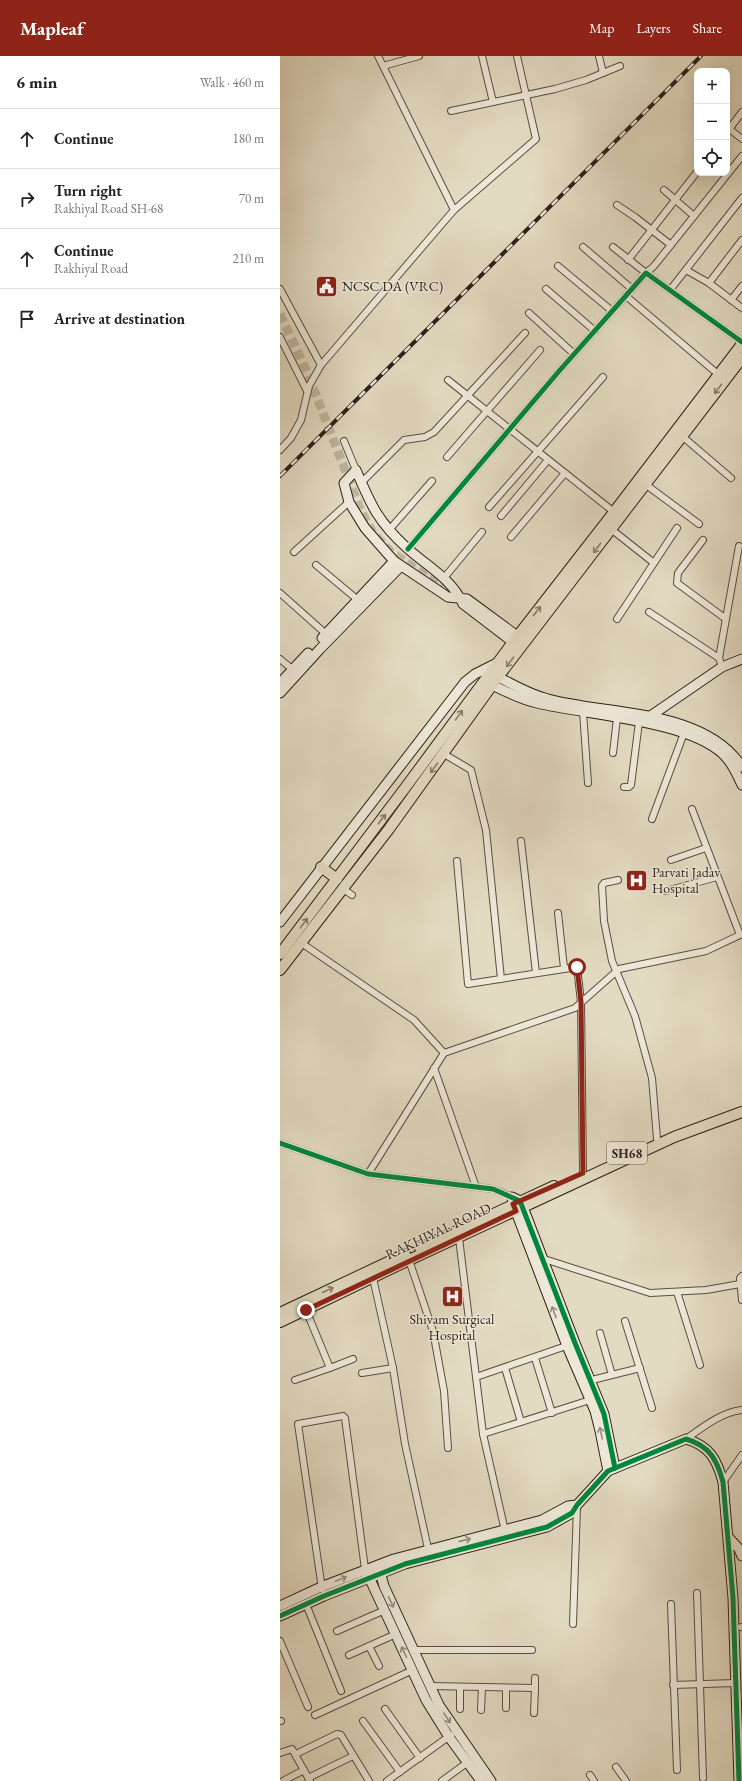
<!DOCTYPE html>
<html lang="en">
<head>
<meta charset="utf-8">
<style>
	:root { --surface:#fff; --page:#f6f6f6; --text:#222; --muted:#767676; --line:#e0e0e0; --accent:#8f2418 }
	body { margin:0; font-family:"EB Garamond",serif; background:var(--page); color:var(--text) }
	.controls { position:absolute; right:12px; top:12px; display:grid; overflow:hidden; border-radius:8px; box-shadow:0 4px 16px #0002 }
	.controls button { width:36px; height:36px; display:grid; place-items:center; padding:0; border:0; border-bottom:1px solid var(--line); background:var(--surface); color:var(--text); font:20px sans-serif }
	.stop { position:absolute; width:12px; height:12px; margin:-9px; border:3px solid #8f2418; border-radius:50%; background:#fff }
	.stop.end { background:#8f2418; border-color:#fff; box-shadow:0 1px 4px #0008 }
	.list { margin:0; padding:0; list-style:none }
	h2 { display:flex; justify-content:space-between; align-items:center; height:52px; margin:0; padding:0 16px; font-size:17px }
	h2 small { font-size:13px; font-weight:400; color:var(--muted) }
	.list li { display:grid; grid-template-columns:26px 1fr auto; gap:12px; align-items:center; box-sizing:border-box; height:60px; padding:0 16px; border-top:1px solid var(--line) }
	.list b { display:block; font-size:15px; white-space:nowrap }
	.list p { margin:0; font-size:13px; white-space:nowrap; color:var(--muted) }
	.list em { font-size:13px; font-style:normal; color:var(--muted) }
	.icon { flex:none; width:22px; height:22px; fill:none; stroke:currentColor; stroke-width:2; stroke-linecap:round; stroke-linejoin:round }
	.map { position:relative; flex:none; width:462px; height:1725px; overflow:hidden }
	header { display:flex; align-items:center; gap:24px; box-sizing:border-box; height:56px; padding:0 20px; background:var(--accent); color:#fff }
	header strong { font-size:19px }
	nav { display:flex; gap:22px; margin-inline-start:auto; font-size:14px }
	main { display:flex }
	aside { flex:1; background:var(--surface) }
	.map>svg:first-child { display:block }
</style>
</head>
<body>
<header>
<strong>Mapleaf</strong>
<nav><a>Map</a><a>Layers</a><a>Share</a></nav>
</header>
<main>
<aside>
<h2>6 min<small>Walk · 460 m</small></h2>
<ul class="list">
<li><svg class="icon" aria-label="ahead" viewBox="0 0 24 24"><path d="M12 20V5M6 11l6-6 6 6"/></svg><div><b>Continue</b></div><em>180 m</em></li>
<li><svg class="icon" aria-label="right" viewBox="0 0 24 24"><path d="M7 20v-9h11M14 6l5 5-5 5"/></svg><div><b>Turn right</b><p>Rakhiyal Road SH-68</p></div><em>70 m</em></li>
<li><svg class="icon" aria-label="ahead" viewBox="0 0 24 24"><path d="M12 20V5M6 11l6-6 6 6"/></svg><div><b>Continue</b><p>Rakhiyal Road</p></div><em>210 m</em></li>
<li><svg class="icon" aria-label="arrive" viewBox="0 0 24 24"><path d="M6 21V4h12l-3 4 3 4H6"/></svg><div><b>Arrive at destination</b></div></li>
</ul>
</aside>
<div class="map">
<svg width="462" height="1725" viewBox="0 0 462 1725">
	<rect width="100%" height="100%" fill="#e2dac1"/>
	<filter id="stains"><feTurbulence type="fractalNoise" baseFrequency=".005" numOctaves="4"/><feColorMatrix values="0 0 0 0 .2 0 0 0 0 .09 0 0 0 0 .02 0 0 0 .5 -.17"/></filter>
	<radialGradient id="worn" r=".72"><stop offset=".6" stop-color="#630" stop-opacity="0"/><stop offset="1" stop-color="#630" stop-opacity=".3"/></radialGradient>
	<g fill="none" stroke-linecap="round" stroke-linejoin="round">
		<!-- secondary-tunnel -->
		<path stroke="#beb59f" stroke-width="9" stroke-dasharray="9 4.5" stroke-linecap="butt" d="M0 258 27 316 81 455 93 477 110 495 162 531"/>
		<defs>
			<g id="street">
				<path d="M202 0 213 46"/>
				<path d="M319 0 323 17"/>
				<path d="M103 10 139 0"/>
				<path d="M171 55 275 33 306 24 340 10"/>
				<path d="M447 71 462 83"/>
				<path d="M447 76 462 56"/>
				<path d="M384 134 414 160"/>
				<path d="M337 149 355 161 391 189"/>
				<path d="M174 154 256 83 237 0"/>
				<path d="M303 191 352 233"/>
				<path d="M333 191 366 217 374 210 462 100"/>
				<path d="M348 204 417 116"/>
				<path d="M278 210 332 255"/>
				<path d="M406 214 429 227 462 252"/>
				<path d="M429 227 462 184"/>
				<path d="M0 233 41 309"/>
				<path d="M266 233 315 275"/>
				<path d="M390 234 462 142"/>
				<path d="M346 240 439 319"/>
				<path d="M451 244 462 230"/>
				<path d="M249 257 294 298"/>
				<path d="M0 281 27 335"/>
				<path d="M168 324 334 456"/>
				<path d="M402 380 451 422"/>
				<path d="M64 385 76 414"/>
				<path d="M0 394 11 382 21 364 29 330 41 309 174 154 98 0"/>
				<path d="M167 401 260 294"/>
				<path d="M81 427 124 384 145 381 154 376 245 277"/>
				<path d="M365 428 419 468"/>
				<path d="M209 451 323 321"/>
				<path d="M221 460 268 404"/>
				<path d="M331 473 374 507"/>
				<path d="M109 474 152 425"/>
				<path d="M231 481 285 417"/>
				<path d="M423 484 398 517 397 527 446 563"/>
				<path d="M128 493 280 314 366 217 462 286"/>
				<path d="M14 496 69 446"/>
				<path d="M36 509 78 544"/>
				<path d="M164 522 202 476"/>
				<path d="M0 537 46 578"/>
				<path d="M369 556 439 602"/>
				<path d="M337 563 397 472"/>
				<path d="M0 603 12 613"/>
				<path d="M442 611 439 602 459 490"/>
				<path d="M303 656 308 727"/>
				<path d="M333 697 337 662"/>
				<path d="M164 698 191 714 206 774 221 923"/>
				<path d="M344 731H349L351 729 359 666"/>
				<path d="M412 753 460 879"/>
				<path d="M372 763 404 677"/>
				<path d="M241 785 256 917"/>
				<path d="M391 804 426 792"/>
				<path d="M177 805 188 928 297 911 301 946 303 1117"/>
				<path d="M338 824 324 827 322 830 324 865 332 905 355 960 372 1022 377 1083 379 1088"/>
				<path d="M62 832 72 839"/>
				<path d="M386 835 437 821"/>
				<path d="M278 857 284 912"/>
				<path d="M20 886 134 964 164 997"/>
				<path d="M154 1012 196 1131"/>
				<path d="M0 1087 88 1118 213 1133 232 1141"/>
				<path d="M88 1118 164 997 295 952 339 913 426 895 462 878"/>
				<path d="M179 1182 203 1378 225 1475"/>
				<path d="M261 1202 370 1237 426 1234 460 1228"/>
				<path d="M129 1204 153 1275 164 1335 168 1392"/>
				<path d="M462 1220 460 1222 462 1244"/>
				<path d="M93 1222 113 1312 125 1388 149 1497"/>
				<path d="M397 1236 420 1309"/>
				<path d="M26 1254 50 1312 73 1303"/>
				<path d="M345 1265 372 1352"/>
				<path d="M320 1277 332 1319"/>
				<path d="M255 1302 272 1357"/>
				<path d="M225 1312 241 1366"/>
				<path d="M82 1317 113 1312"/>
				<path d="M196 1321 289 1289"/>
				<path d="M15 1324 50 1312"/>
				<path d="M308 1325 360 1312"/>
				<path d="M203 1378 310 1344"/>
				<path d="M406 1383C423 1371 442 1356 462 1354"/>
				<path d="M443 1426 462 1399"/>
				<path d="M42 1533 18 1368 63 1360 65 1362 85 1513"/>
				<path d="M417 1537 423 1722"/>
				<path d="M26 1548 61 1635"/>
				<path d="M391 1548 397 1714"/>
				<path d="M293 1568 297 1451"/>
				<path d="M461 1571H462"/>
				<path d="M57 1575 105 1554"/>
				<path d="M0 1585 28 1651"/>
				<path d="M89 1590 99 1610"/>
				<path d="M134 1594H252"/>
				<path d="M69 1599 116 1578"/>
				<path d="M393 1629 455 1627"/>
				<path d="M149 1630 255 1632 254 1657"/>
				<path d="M226 1632V1652"/>
				<path d="M255 1632V1622"/>
				<path d="M105 1653 140 1702"/>
				<path d="M180 1653V1631"/>
				<path d="M201 1654 202 1631"/>
				<path d="M35 1659 133 1614"/>
				<path d="M0 1665H1"/>
				<path d="M83 1665 120 1716"/>
				<path d="M0 1697 12 1693 30 1725"/>
				<path d="M16 1698 57 1678 61 1679 89 1725"/>
				<path d="M336 1711 346 1725"/>
				<path d="M310 1719 314 1725"/>
				<path d="M28 1722 73 1700"/>
				<path d="M3 1725 24 1714"/>
				<path d="M107 1725 171 1679"/>
				<path d="M162 1725 188 1706"/>
			</g>
			<g id="secondary">
				<path d="M42 582 114 505"/>
				<path d="M238 590 183 548C171 522 148 511 127 492 98 466 91 449 76 414L64 427 69 446 85 472 114 505 168 541 187 543 244 585"/>
				<path d="M212 618C231 627 247 638 268 643 328 659 425 653 462 711"/>
				<path d="M206 626C223 634 239 643 257 647 306 659 407 664 443 698 452 707 457 718 462 729"/>
				<path d="M0 627 28 597"/>
				<path d="M0 637 40 593 121 510"/>
				<path d="M368 664 369 661 442 611 462 603"/>
				<path d="M0 866 185 626 195 618 217 607"/>
				<path d="M328 1415 320 1375 315 1355 287 1290 233 1148 232 1141 240 1145 243 1151 295 1287 324 1358 335 1412"/>
				<path d="M449 1482 459 1493 462 1500"/>
				<path d="M99 1512 104 1530 159 1649 211 1725"/>
				<path d="M87 1517 146 1644 169 1681 201 1725"/>
				<path d="M0 1550 41 1531 114 1503 262 1464 288 1450 297 1449"/>
				<path d="M0 1560 44 1540 125 1508 267 1471 292 1457 297 1449 328 1415 406 1383C430 1390 437 1404 443 1426L453 1542 459 1725"/>
			</g>
			<g id="primary">
				<path d="M41 811 57 823"/>
				<path d="M0 898 128 728 233 586 334 456 462 288"/>
				<path d="M0 914 109 773 218 621 462 302"/>
				<path d="M140 1192 274 1130"/>
				<path d="M0 1257 125 1198"/>
				<path d="M0 1266 129 1204 394 1081 462 1056"/>
			</g>
		</defs>
		<!-- street casing -->
		<use href="#street" stroke="#5a4e42" stroke-width="8"/>
		<!-- secondary casing -->
		<use href="#secondary" stroke="#2c1f17" stroke-width="11"/>
		<!-- primary casing -->
		<use href="#primary" stroke="#2c1f17" stroke-width="12"/>
		<!-- street -->
		<use href="#street" stroke="#ece7d7" stroke-width="6"/>
		<!-- secondary -->
		<use href="#secondary" stroke="#ece7d7" stroke-width="9"/>
		<!-- primary -->
		<use href="#primary" stroke="#e2dac1" stroke-width="10"/>
		<defs>
			<path id="rail" d="M0 420 421 0"/>
		</defs>
		<!-- rail casing -->
		<use href="#rail" stroke="#2c1f17" stroke-width="4"/>
		<!-- rail -->
		<use href="#rail" stroke="#ece7d7" stroke-width="2.5" stroke-dasharray="8" stroke-linecap="butt"/>
		<defs>
			<g id="cycleway">
				<path d="M128 493 280 314 366 217 462 286"/>
				<path d="M0 1087 88 1118 213 1133 240 1145 295 1287 324 1358 335 1412"/>
				<path d="M0 1560 44 1540 125 1508 267 1471 292 1457 297 1449 328 1415 406 1383C430 1390 437 1404 443 1426L453 1542 459 1725"/>
			</g>
		</defs>
		<!-- cycleway casing -->
		<use href="#cycleway" stroke="#ece7d7" stroke-width="8"/>
		<!-- cycleway -->
		<use href="#cycleway" stroke="#00873e" stroke-width="5"/>
	</g>
	<!-- one-way arrows -->
	<defs><path id="oneway-shaft" d="M-6 0H5M1.5-3L5.5 0L1.5 3" fill="none" stroke-width="1.6" stroke-linecap="round" stroke-linejoin="round"/></defs>
	<g stroke="#877c6c">
		<use href="#oneway-shaft" transform="translate(438 333) rotate(127)"/>
		<use href="#oneway-shaft" transform="translate(317 492) rotate(127)"/>
		<use href="#oneway-shaft" transform="translate(257 555) rotate(-52)"/>
		<use href="#oneway-shaft" transform="translate(230 606) rotate(127)"/>
		<use href="#oneway-shaft" transform="translate(179 659) rotate(-54)"/>
		<use href="#oneway-shaft" transform="translate(154 712) rotate(126)"/>
		<use href="#oneway-shaft" transform="translate(102 763) rotate(-53)"/>
		<use href="#oneway-shaft" transform="translate(24 867) rotate(-53)"/>
		<use href="#oneway-shaft" transform="translate(48 1234) rotate(-25)"/>
	</g>
	<g stroke="#968d81">
		<use href="#oneway-shaft" transform="translate(274 1256) rotate(-110)"/>
		<use href="#oneway-shaft" transform="translate(321 1377) rotate(-102)"/>
		<use href="#oneway-shaft" transform="translate(185 1484) rotate(-13)"/>
		<use href="#oneway-shaft" transform="translate(61 1523) rotate(-22)"/>
		<use href="#oneway-shaft" transform="translate(111 1546) rotate(65)"/>
		<use href="#oneway-shaft" transform="translate(124 1596) rotate(-115)"/>
		<use href="#oneway-shaft" transform="translate(167 1662) rotate(58)"/>
	</g>
	<g fill="none" stroke-linecap="round" stroke-linejoin="round">
		<!-- route -->
		<path stroke="#8f2418" stroke-width="5" d="M26 1254 236 1155 233 1148 303 1117 301 946 297 911"/>
	</g>
	<!-- icons -->
	<defs>
		<symbol id="civic-square" viewBox="-11 -11 22 22"><rect x="-9" y="-9" width="18" height="18" rx="4" fill="#8f2418" stroke="#ece7d7"/><path d="M-.6-6.5H3V-4.5H.6V-3L4-1V1h2V6H-6V1h2V-1L-.6-3ZM-1.2 2.5V6h2.4V2.5Z" fill="#fff"/></symbol>
		<symbol id="hospital-square" viewBox="-11 -11 22 22"><rect x="-9" y="-9" width="18" height="18" rx="4" fill="#8f2418" stroke="#ece7d7"/><path d="M-5-5h3v3.5h4V-5h3V5h-3V1.5h-4V5h-3Z" fill="#fff"/></symbol>
	</defs>
	<g fill-rule="evenodd">
		<use href="#civic-square" x="34" y="218" width="25" height="25"/>
		<use href="#hospital-square" x="344" y="812" width="25" height="25"/>
		<use href="#hospital-square" x="160" y="1228" width="25" height="25"/>
	</g>
	<g text-anchor="middle" stroke-width="3" stroke-linejoin="round" paint-order="stroke">
		<!-- shield labels -->
		<rect fill="#ece7d7" stroke="#665b51" stroke-width="1" x="327" y="1086" width="40" height="22" rx="3"/>
		<g font-size="13" font-weight="bold" fill="#2c1f17">
			<text x="347" y="1102">SH68</text>
		</g>
		<!-- poi labels -->
		<g font-size="14" fill="#2c1f17" stroke="#ece7d7" text-anchor="start">
			<text x="62" y="235">NCSC DA (VRC)</text>
			<text x="372" y="821">Parvati Jadav<tspan x="372" dy="16">Hospital</tspan></text>
			<text x="172" y="1268" text-anchor="middle">Shivam Surgical<tspan x="172" dy="16">Hospital</tspan></text>
		</g>
		<!-- street labels -->
		<g font-size="14" fill="#2c1f17" stroke="#ece7d7">
			<text transform="translate(158 1175) rotate(-25)" y="5">RAKHIYAL ROAD</text>
		</g>
	</g>
	<rect width="100%" height="100%" filter="url(#stains)"/>
	<rect width="100%" height="100%" fill="url(#worn)"/>
</svg>
<div class="controls">
<button>+</button>
<button>−</button>
<button><svg class="icon" aria-label="locate" viewBox="0 0 24 24"><circle cx="12" cy="12" r="6"/><path d="M12 2v4M12 18v4M2 12h4M18 12h4"/></svg></button>
</div>
<div class="stop" style="left:297px;top:911px"></div>
<div class="stop end" style="left:26px;top:1254px"></div>
</div>
</main>
</body>
</html>
